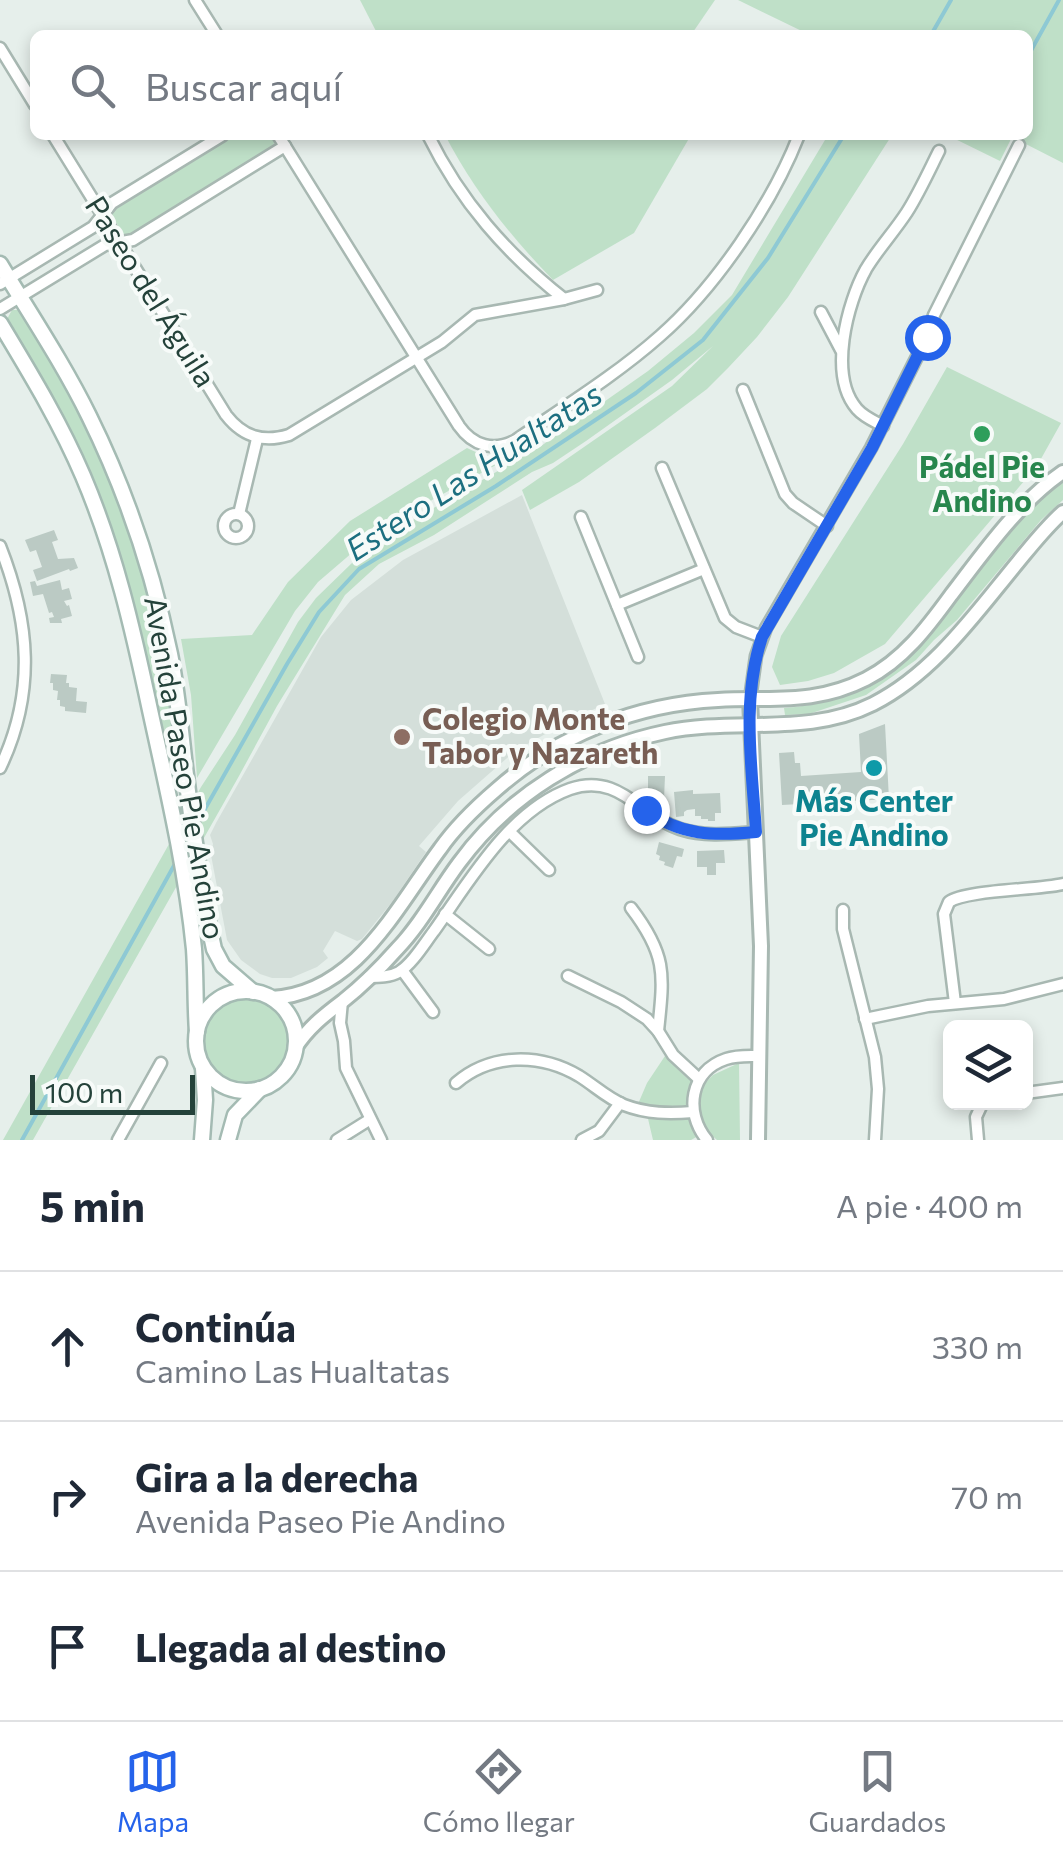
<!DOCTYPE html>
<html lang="es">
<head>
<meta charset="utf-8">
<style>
	:root { --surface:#fff; --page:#f6f6f7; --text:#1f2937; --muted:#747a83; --line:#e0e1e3; --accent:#2563eb }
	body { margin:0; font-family:Commissioner,sans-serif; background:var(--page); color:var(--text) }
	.controls { position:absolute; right:30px; bottom:30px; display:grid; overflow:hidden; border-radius:15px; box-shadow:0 5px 15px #0003 }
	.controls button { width:90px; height:90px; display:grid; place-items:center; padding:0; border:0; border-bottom:2px solid var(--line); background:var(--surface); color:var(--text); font:50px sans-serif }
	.scale { position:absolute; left:30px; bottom:25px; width:165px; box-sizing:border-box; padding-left:10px; border:5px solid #24423a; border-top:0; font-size:28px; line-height:35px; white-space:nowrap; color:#24423a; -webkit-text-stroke:8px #f7fbf9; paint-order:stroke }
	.stop { position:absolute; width:30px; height:30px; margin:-22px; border:8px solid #2563eb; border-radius:50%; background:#fff }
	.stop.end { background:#2563eb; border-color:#fff; box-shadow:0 2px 10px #0008 }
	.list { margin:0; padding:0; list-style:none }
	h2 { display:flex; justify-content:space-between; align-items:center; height:130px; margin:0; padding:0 40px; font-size:42px }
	h2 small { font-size:32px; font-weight:400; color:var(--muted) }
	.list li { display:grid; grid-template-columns:65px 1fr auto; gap:30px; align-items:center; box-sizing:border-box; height:150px; padding:0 40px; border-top:2px solid var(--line) }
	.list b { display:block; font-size:38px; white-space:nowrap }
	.list p { margin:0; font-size:32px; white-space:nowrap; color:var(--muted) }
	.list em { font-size:32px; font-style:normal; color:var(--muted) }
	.icon { flex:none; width:55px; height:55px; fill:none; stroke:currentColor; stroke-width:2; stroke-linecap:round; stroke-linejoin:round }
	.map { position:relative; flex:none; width:1063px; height:1140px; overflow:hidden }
	.search { position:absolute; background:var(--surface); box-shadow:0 5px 15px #0003; left:30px; right:30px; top:30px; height:110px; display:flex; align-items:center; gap:25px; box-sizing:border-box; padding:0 35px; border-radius:15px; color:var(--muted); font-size:38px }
	.sheet { height:580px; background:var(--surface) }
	nav { display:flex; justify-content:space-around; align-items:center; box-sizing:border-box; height:140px; border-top:2px solid var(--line); background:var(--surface); font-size:28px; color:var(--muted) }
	nav a { display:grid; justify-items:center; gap:5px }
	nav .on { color:var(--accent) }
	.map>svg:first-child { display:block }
</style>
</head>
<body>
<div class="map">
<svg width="1063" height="1140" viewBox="0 0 1063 1140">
	<rect width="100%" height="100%" fill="#e6efeb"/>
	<!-- built -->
	<path fill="#d4dfda" d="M522 495 605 704 565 723 515 751 458 801 419 846 426 852 392 902 362 939 357 941 335 931 323 951 328 958 317 967 291 978H272L260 974 241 960 227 940 211 855 213 844 210 835 216 823 321 637 351 600 403 560Z"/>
	<!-- green -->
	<g fill="#bfe0c8">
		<path d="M360 0H715L691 35H378Z"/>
		<path d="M738 0H1063V163L1012 137 1000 161 947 135H1028V35H810Z"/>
		<path d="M231 135H271L275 141 272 148 133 235H124L112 216 113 208Z"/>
		<path d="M445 135H691L634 233 553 280C510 236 473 189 445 135Z"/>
		<path d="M828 135H892L788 297 757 337 728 368 707 389 655 428 579 482 530 510 522 490 672 386 713 346 672 380 586 441 553 463 532 472 434 535 379 564 345 595 277 706 239 776 33 1140H3L201 787 235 735 298 622 316 598 353 562 385 536 541 446 648 371 694 333 732 295Z"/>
		<path d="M12 310H19L25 317C85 414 131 514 157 625 163 649 170 675 172 700 175 725 174 751 175 776L153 699 133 606 117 550 101 510 6 321Z"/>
		<path d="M947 367 1061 423 1037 466 885 644 834 673 808 681 780 685 772 667 781 636 903 444Z"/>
		<path d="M467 448 489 458 514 455 381 528 318 582 295 611 197 778 191 695 181 639 252 635 288 582 350 521Z"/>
		<path d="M1063 478V500L1041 520 957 620 934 640 916 660 866 695 809 714 785 715 784 708C846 704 903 675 940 623 948 611 955 597 965 584 994 547 1025 507 1063 478Z"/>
		<circle cx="246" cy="1041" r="44"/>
		<path d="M665 1056 687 1078 705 1083 713 1075 739 1063 740 1140H717L707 1131 691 1140H653L645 1106 638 1104 647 1083Z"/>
	</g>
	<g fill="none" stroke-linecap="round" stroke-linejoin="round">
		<!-- stream -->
		<g stroke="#8ec9d4" stroke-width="4">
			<path d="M931 35 951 0"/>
			<path d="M1028 56 1059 0"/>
			<path d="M197 823 287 664 319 612 359 569 496 486 636 393 703 340 768 258 844 135"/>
			<path d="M22 1140 176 862"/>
		</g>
	</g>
	<!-- building -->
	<g fill="#bbcac4">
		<path d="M54 530 58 540 52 542 58 559 74 558 78 568 70 571 69 569 37 581 33 570 42 567 36 550 30 552 25 540Z"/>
		<path d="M60 580 62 590 69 588 72 599 64 601 67 606 69 605 72 616 61 619 62 623H50L49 618 54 617 52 612 49 613 43 594 33 596 30 582 35 581 37 586Z"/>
		<path d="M51 674 67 675 66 683H69V687L77 688 76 701 87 702 86 713 65 711V707L60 706V700H57L58 691 53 690V683H50Z"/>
		<path d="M885 724 889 799 782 805 779 753 794 752 795 763H800L801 776 861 772 859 734Z"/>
		<path d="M648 776H665L664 799H657V793L655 790H648Z"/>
		<path d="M693 790V794L720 793 721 813H715V821H708V819H701V816H695V809L687 810 684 812V816L676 817 674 792Z"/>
		<path d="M659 842 684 849 682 857 677 856 673 868 664 865 665 862 659 860 660 856 656 854Z"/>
		<path d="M724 850 725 863H716V875H707V867H697V851Z"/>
	</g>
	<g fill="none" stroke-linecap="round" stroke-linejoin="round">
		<defs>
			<g id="minor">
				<path d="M195 0 217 35"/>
				<path d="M0 48 35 105"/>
				<path d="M53 135 226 415C243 437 263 443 289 435L442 342 475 315 564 299 597 290"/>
				<path d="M278 135 459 426C473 446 494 452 516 440 564 407 616 375 660 336 716 287 772 204 799 135"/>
				<path d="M428 135C461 202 506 253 564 299"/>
				<path d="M0 284 93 227 112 203 223 135"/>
				<path d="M0 309 105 245 133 240 285 146"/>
				<path d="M821 312 841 350"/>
				<path d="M743 390 785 494 793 503 827 526"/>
				<path d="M883 426C874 421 864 417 857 409 828 376 847 303 866 269 878 249 894 232 907 212 919 193 929 171 939 151"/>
				<path d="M662 468 725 618 736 627 762 637"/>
				<circle cx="236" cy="526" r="12"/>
				<path d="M239 514 257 439"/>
				<path d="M581 517 638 657"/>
				<path d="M0 546C30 622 36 693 0 768"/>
				<path d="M617 605 704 569"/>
				<path d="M750 699 756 656 766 628 871 448 927 337 934 315 1019 145"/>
				<path d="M510 832 549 870"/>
				<path d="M631 908C667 955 664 974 658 1031"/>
				<path d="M843 910V929L875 1057 878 1089 875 1140"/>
				<path d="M445 914 489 949"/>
				<path d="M402 970 433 1012"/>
				<path d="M568 976 621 1002 647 1019 658 1031 673 1055 699 1079"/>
				<path d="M369 977C379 977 390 977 399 972 413 963 424 944 434 931 469 882 509 811 570 789 619 772 640 816 680 829 705 837 730 834 756 832"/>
				<path d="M342 1001 340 1023 344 1041 346 1068 381 1140"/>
				<path d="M955 1003 944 914 949 902C965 890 1037 890 1063 884"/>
				<path d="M865 1019 928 1006 1004 999 1063 984"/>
				<path d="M456 1083C491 1053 540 1053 579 1076 595 1086 607 1098 624 1105 647 1114 670 1114 693 1112"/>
				<path d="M1026 1093 1063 1088"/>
				<path d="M118 1140 161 1063"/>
				<path d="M337 1140 369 1120"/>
				<path d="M582 1140 599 1131 620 1103"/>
				<path d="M707 1140C684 1112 690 1071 726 1059 737 1055 749 1056 760 1056"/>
				<path d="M978 1140 976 1117 983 1102"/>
			</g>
			<g id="tertiary">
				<path d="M750 699 761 946 758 1140"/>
				<path d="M271 998C355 994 396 908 440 849 456 826 476 807 497 789 558 735 637 704 718 700 772 697 815 705 866 679 903 660 927 628 951 595 984 552 1018 503 1063 472"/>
				<path d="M295 1048C308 1028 323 1016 343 1001 362 986 381 967 397 949 422 923 438 891 459 863 508 796 583 749 665 732 735 717 807 737 873 704 934 673 975 614 1018 562 1032 545 1046 527 1063 512"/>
			</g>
			<g id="secondary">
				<path d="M0 264C30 314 63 363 89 416 126 491 153 572 170 654 178 694 181 734 186 775 193 833 201 892 214 949L223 966 253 992"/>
				<path d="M0 323C30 373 60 422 83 476 115 551 133 630 150 710 167 788 186 868 194 949 196 977 195 1005 197 1032"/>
				<circle cx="246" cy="1041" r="50"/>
				<path d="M202 1140 205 1100 203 1068"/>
				<path d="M228 1140 235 1115 260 1089"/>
			</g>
		</defs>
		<!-- minor casing -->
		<use href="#minor" stroke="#a8b8b2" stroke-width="15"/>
		<!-- tertiary casing -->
		<use href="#tertiary" stroke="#a8b8b2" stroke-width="18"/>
		<!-- secondary casing -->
		<use href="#secondary" stroke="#a4bbb3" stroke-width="19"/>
		<!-- minor -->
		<use href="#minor" stroke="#fff" stroke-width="10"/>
		<!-- tertiary -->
		<use href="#tertiary" stroke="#fff" stroke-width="12"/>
		<!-- secondary -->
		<use href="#secondary" stroke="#fff" stroke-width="14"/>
	</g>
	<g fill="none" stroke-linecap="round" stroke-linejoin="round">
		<!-- route -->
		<path stroke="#2563eb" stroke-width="12" d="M646 810C680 836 715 836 756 832 752 767 741 700 762 637L872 448 927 337"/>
	</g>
	<!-- markers -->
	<circle fill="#2e9e5b" stroke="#f7fbf9" stroke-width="4" cx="982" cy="434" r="10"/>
	<circle fill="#8d6e63" stroke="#f7fbf9" stroke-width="4" cx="402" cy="737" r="10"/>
	<circle fill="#0f9aa8" stroke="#f7fbf9" stroke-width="4" cx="874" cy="768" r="10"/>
	<g text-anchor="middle" stroke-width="8" stroke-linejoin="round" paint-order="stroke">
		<!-- street labels -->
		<g font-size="30" fill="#24423a" stroke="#f7fbf9">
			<text transform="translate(150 292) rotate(58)" y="10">Paseo del Águila</text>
			<text transform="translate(184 768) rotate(80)" y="10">Avenida Paseo Pie Andino</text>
		</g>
		<!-- leisure labels -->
		<g font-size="30" font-weight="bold" fill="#27864d" stroke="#f7fbf9">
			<text x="982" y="478">Pádel Pie<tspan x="982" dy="34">Andino</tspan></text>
		</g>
		<!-- education labels -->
		<g font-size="30" font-weight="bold" fill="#785e54" stroke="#f7fbf9" text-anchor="start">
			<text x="422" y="730">Colegio Monte<tspan x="422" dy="34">Tabor y Nazareth</tspan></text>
		</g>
		<!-- culture labels -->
		<g font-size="30" font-weight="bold" fill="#0d838f" stroke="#f7fbf9">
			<text x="874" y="812">Más Center<tspan x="874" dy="34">Pie Andino</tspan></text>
		</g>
		<!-- water labels -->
		<g font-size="32" font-style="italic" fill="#1c6f80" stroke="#f7fbf9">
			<text transform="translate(474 472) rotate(-33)" y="11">Estero Las Hualtatas</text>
		</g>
	</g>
</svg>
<div class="controls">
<button><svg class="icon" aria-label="layers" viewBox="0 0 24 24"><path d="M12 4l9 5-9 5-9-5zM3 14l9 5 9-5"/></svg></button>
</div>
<div class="scale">100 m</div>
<div class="stop" style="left:927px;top:337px"></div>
<div class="stop end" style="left:646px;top:810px"></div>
<div class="search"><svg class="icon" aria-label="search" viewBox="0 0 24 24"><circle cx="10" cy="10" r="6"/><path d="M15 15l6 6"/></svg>Buscar aquí</div>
</div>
<section class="sheet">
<h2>5 min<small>A pie · 400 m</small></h2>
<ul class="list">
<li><svg class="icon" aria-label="ahead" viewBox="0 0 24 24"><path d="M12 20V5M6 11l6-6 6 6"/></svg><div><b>Continúa</b><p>Camino Las Hualtatas</p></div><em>330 m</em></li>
<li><svg class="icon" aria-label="right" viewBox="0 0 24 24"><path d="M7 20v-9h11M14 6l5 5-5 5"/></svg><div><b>Gira a la derecha</b><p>Avenida Paseo Pie Andino</p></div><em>70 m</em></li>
<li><svg class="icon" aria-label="arrive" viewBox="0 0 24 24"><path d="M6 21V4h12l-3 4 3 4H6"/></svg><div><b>Llegada al destino</b></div></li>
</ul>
</section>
<nav>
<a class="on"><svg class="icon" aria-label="map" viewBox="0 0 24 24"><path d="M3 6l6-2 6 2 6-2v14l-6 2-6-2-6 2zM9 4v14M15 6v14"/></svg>Mapa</a>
<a><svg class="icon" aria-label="directions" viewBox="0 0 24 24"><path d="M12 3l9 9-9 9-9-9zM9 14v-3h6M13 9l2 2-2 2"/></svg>Cómo llegar</a>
<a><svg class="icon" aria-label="saved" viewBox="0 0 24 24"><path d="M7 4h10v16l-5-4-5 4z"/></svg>Guardados</a>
</nav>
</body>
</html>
